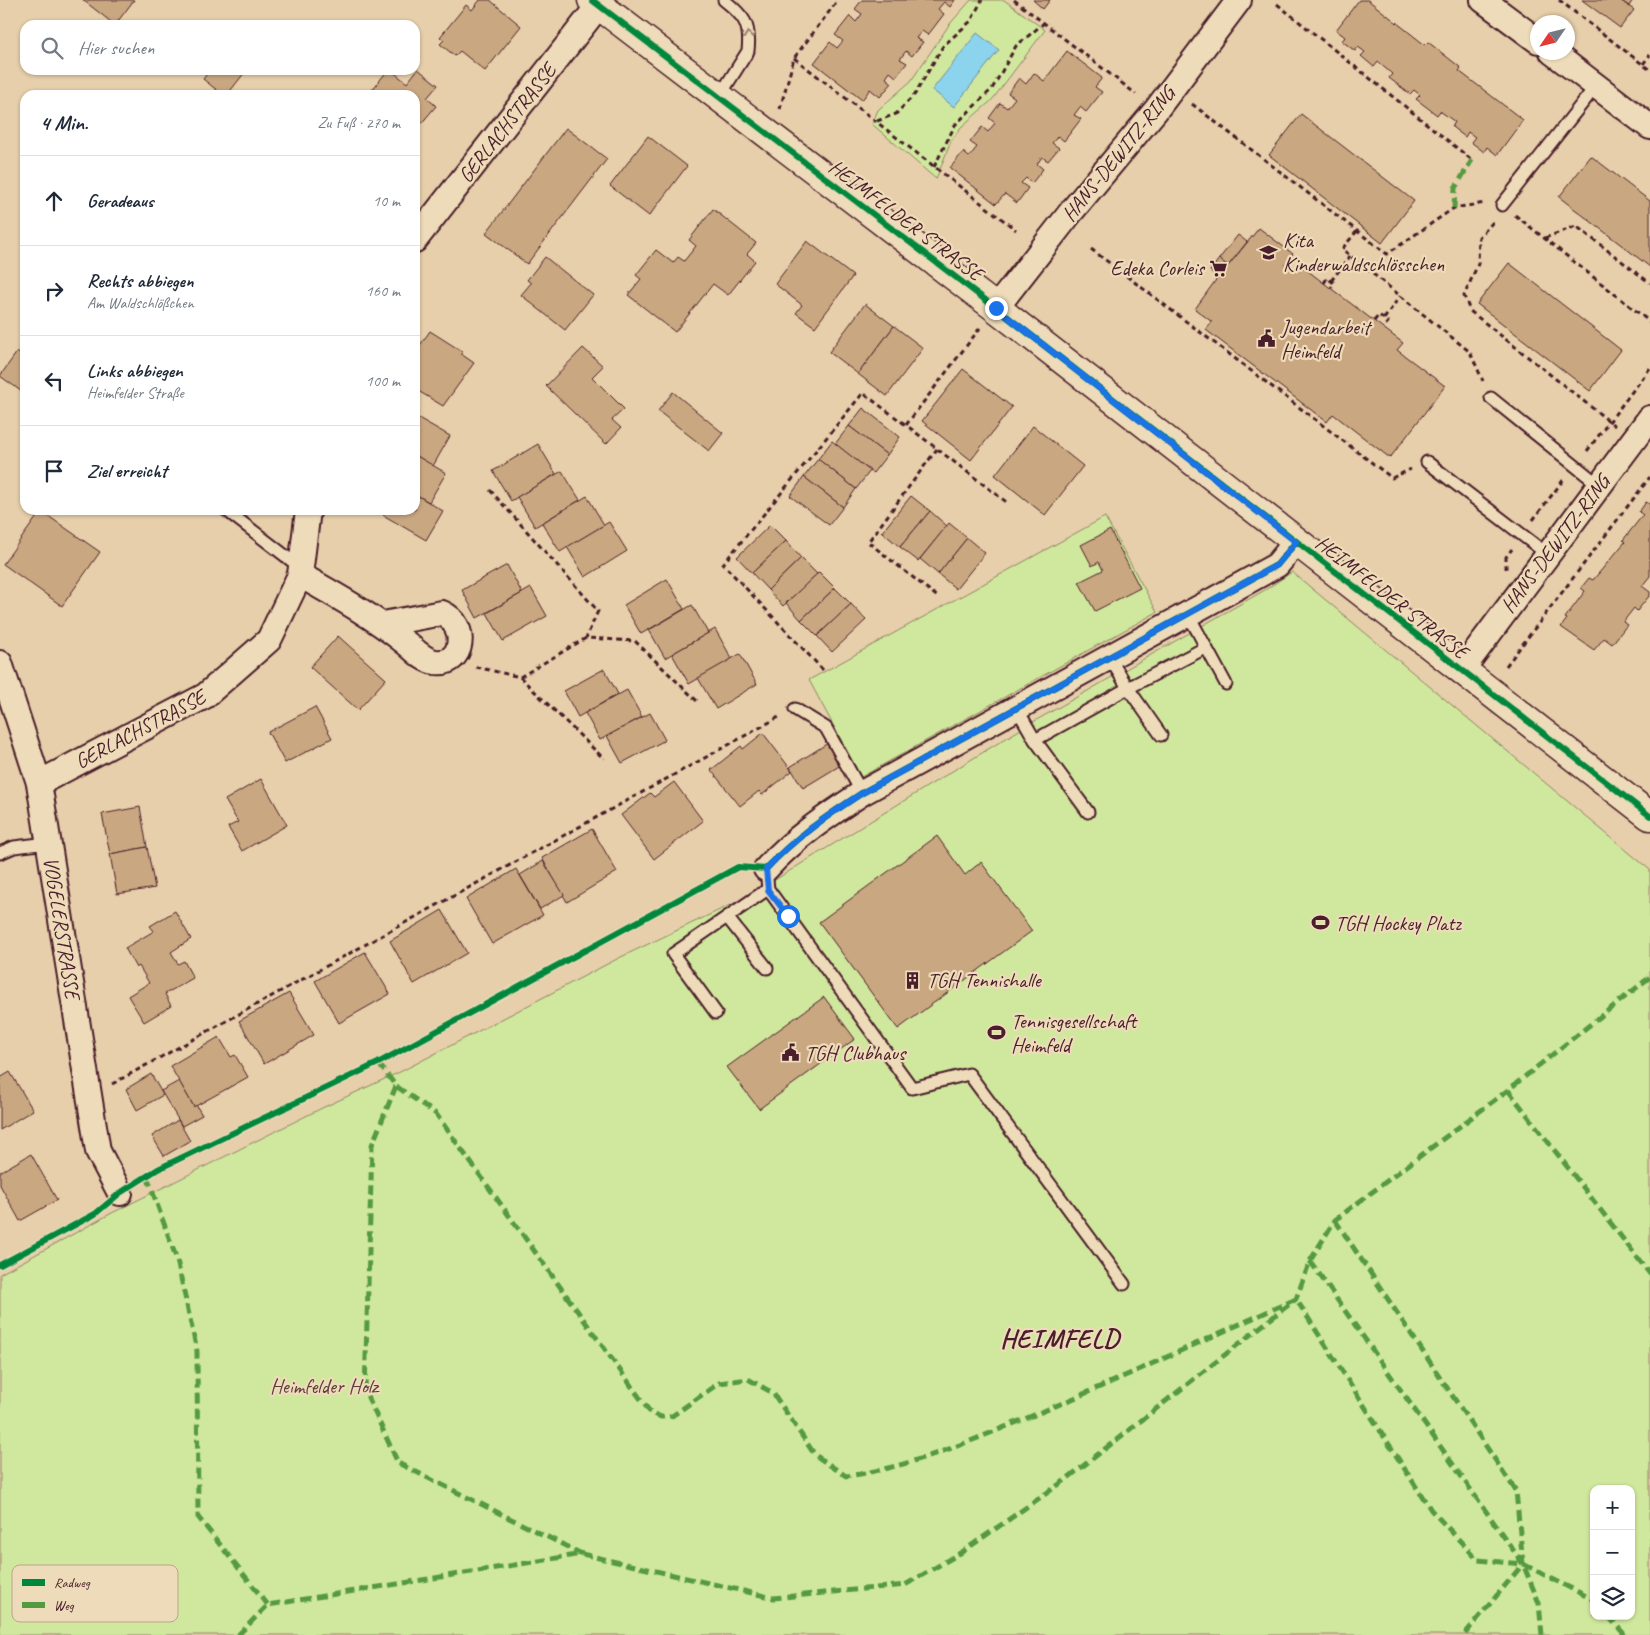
<!DOCTYPE html>
<html lang="de">
<head>
<meta charset="utf-8">
<style>
	:root { --surface:#fff; --page:#f6f6f7; --text:#1f2937; --muted:#747a83; --line:#e0e1e3 }
	body { margin:0; font-family:Caveat,sans-serif; background:var(--page); color:var(--text) }
	.controls { position:absolute; right:15px; bottom:15px; display:grid; overflow:hidden; border-radius:10px; box-shadow:0 1px 4px #0004 }
	.controls button { width:45px; height:45px; display:grid; place-items:center; padding:0; border:0; border-bottom:1px solid var(--line); background:var(--surface); color:var(--text); font:25px sans-serif }
	.compass { position:absolute; left:1530px; top:15px; width:45px; height:45px; border-radius:50%; background:var(--surface); box-shadow:0 1px 4px #0004; rotate:235deg }
	.stop { position:absolute; width:15px; height:15px; margin:-11px; border:4px solid #1a73e8; border-radius:50%; background:#fff }
	.stop.end { background:#1a73e8; border-color:#fff; box-shadow:0 1px 5px #0008 }
	.list { margin:0; padding:0; list-style:none }
	h2 { display:flex; justify-content:space-between; align-items:center; height:65px; margin:0; padding:0 20px; font-size:21px }
	h2 small { font-size:16px; font-weight:400; color:var(--muted) }
	.list li { display:grid; grid-template-columns:32px 1fr auto; gap:15px; align-items:center; box-sizing:border-box; height:90px; padding:0 20px; border-top:1px solid var(--line) }
	.list b { display:block; font-size:19px; white-space:nowrap }
	.list p { margin:0; font-size:16px; white-space:nowrap; color:var(--muted) }
	.list em { font-size:16px; font-style:normal; color:var(--muted) }
	.icon { flex:none; width:28px; height:28px; fill:none; stroke:currentColor; stroke-width:2; stroke-linecap:round; stroke-linejoin:round }
	.map { position:relative; flex:none; width:1650px; height:1635px; overflow:hidden }
	.search { position:absolute; background:var(--surface); box-shadow:0 1px 4px #0004; left:20px; top:20px; width:400px; height:55px; display:flex; align-items:center; gap:12px; box-sizing:border-box; padding:0 18px; border-radius:15px; color:var(--muted); font-size:19px }
	.panel { position:absolute; background:var(--surface); box-shadow:0 1px 4px #0004; left:20px; top:90px; width:400px; height:425px; border-radius:15px }
	.map>svg:first-child { display:block }
</style>
</head>
<body>
<div class="map">
<svg width="1650" height="1635" viewBox="0 0 1650 1635">
	<rect width="100%" height="100%" fill="#e6cfaa"/>
	<filter id="ink" filterUnits="userSpaceOnUse"><feTurbulence type="fractalNoise" baseFrequency=".02" numOctaves="2"/><feDisplacementMap in="SourceGraphic" scale="10" xChannelSelector="R" yChannelSelector="G"/><feConvolveMatrix kernelMatrix="1 2 1 2 8 2 1 2 1" color-interpolation-filters="sRGB"/></filter>
	<g filter="url(#ink)">
		<!-- green -->
		<g fill="#d0e89d" stroke="#8d8464" fill-rule="evenodd">
			<path d="M971 0H1004L1045 30 992 100 961 127 951 141 936 179 872 124 878 110 911 81 949 25Z"/>
			<path d="M1105 517 1157 612 861 777 809 680Z"/>
			<path d="M1292 572 1650 870V1635H0V1274L112 1213 320 1109 402 1071 619 958 747 897 1026 726 1265 590ZM1594 1489H1631V1616H1594Z"/>
		</g>
		<!-- water -->
		<path fill="#8cd3ed" stroke="#728b9f" d="M977 33 999 50 954 107 932 90Z"/>
		<!-- building -->
		<g fill="#c9a780" stroke="#4a1f2b">
			<path d="M83 0H134L115 25Z"/>
			<path d="M480 0H490L521 26 485 71 460 51 455 56 440 44 444 40 440 37 466 5 472 10Z"/>
			<path d="M862 0H955L950 7 944 2 938 9 944 14 928 35 922 31 916 38 923 42 912 56 906 51 900 59 907 63 896 77 890 72 886 78 892 83 880 97 870 89 862 100 814 63 830 42 837 48 843 41 835 35 850 16 856 22 862 14 855 9Z"/>
			<path d="M1033 0H1050L1043 9Z"/>
			<path d="M1359 0H1368L1425 45 1428 42 1461 68 1459 71 1523 120 1497 155 1487 147 1484 152 1471 142 1475 137 1468 132 1465 137 1452 127 1455 122 1440 111 1437 115 1416 99 1420 95 1414 90 1410 94 1389 78 1392 74 1378 62 1374 67 1361 56 1365 52 1361 49 1358 47 1355 51 1342 41 1345 37 1336 30Z"/>
			<path d="M1582 0H1620L1634 10 1620 28Z"/>
			<path d="M1620 0H1633L1629 6Z"/>
			<path d="M1067 51 1102 78 1095 87 1102 92 1086 112 1080 107 1074 115 1081 119 1064 141 1058 136 1052 143 1059 148 1048 161 1042 157 1037 164 1043 169 1032 183 1026 178 1021 183 1028 188 1017 203 1005 194 996 204 950 168 963 152 969 157 977 147 970 142 982 127 988 132 995 123 989 118 1000 103 1007 108 1015 98 1008 93 1019 78 1026 84 1034 73 1044 81Z"/>
			<path d="M418 69 438 85 427 98 436 106 415 131V95H368L388 70H391L407 83Z"/>
			<path d="M210 70H242L245 72 227 95H223L203 79Z"/>
			<path d="M1301 114 1414 201 1382 243 1269 155Z"/>
			<path d="M566 128 607 159 527 264 486 233Z"/>
			<path d="M648 136 687 166 649 216 610 186Z"/>
			<path d="M1591 156 1650 201V267L1559 197Z"/>
			<path d="M713 209 756 243 747 254 755 261 728 295 713 284 675 332 628 295 641 279 636 275 656 250 673 263 678 257 684 261 696 246 689 240Z"/>
			<path d="M1259 228 1293 254 1285 265 1295 272 1300 265 1374 321 1403 343 1397 350 1445 386 1390 458 1333 414 1327 422 1206 330 1212 322 1195 309 1218 277 1210 271 1219 259 1228 266Z"/>
			<path d="M1238 235 1247 242 1228 266 1219 259Z"/>
			<path d="M807 241 853 276 815 327 796 313 802 305 775 284Z"/>
			<path d="M545 257 593 295 565 330 521 295 531 283 527 280Z"/>
			<path d="M1509 263 1621 350 1590 391 1477 304Z"/>
			<path d="M865 304 894 326 858 374 829 352Z"/>
			<path d="M894 326 923 348 887 396 858 374Z"/>
			<path d="M430 331 463 352 461 354 474 363 443 406 415 389 417 378 415 377V352Z"/>
			<path d="M583 348 603 366 592 377 624 409 612 420 621 428 606 444 546 386Z"/>
			<path d="M17 352 25 359V394L0 376Z"/>
			<path d="M963 369 1012 407 971 460 922 421Z"/>
			<path d="M673 392 723 433 709 451 658 411Z"/>
			<path d="M863 408 900 437 887 455 849 426Z"/>
			<path d="M415 416 450 436 433 466 415 455Z"/>
			<path d="M849 426 887 455 873 473 835 444Z"/>
			<path d="M1033 426 1083 466 1045 515 995 475Z"/>
			<path d="M832 441 870 471 856 489 818 459Z"/>
			<path d="M538 444 556 474 511 501 493 471Z"/>
			<path d="M415 455 446 473 429 502 415 494Z"/>
			<path d="M818 459 856 489 843 507 804 477Z"/>
			<path d="M562 471 580 500 535 527 517 497Z"/>
			<path d="M804 477 843 507 829 525 790 496Z"/>
			<path d="M415 494 443 511 426 540 383 515 385 510H415Z"/>
			<path d="M587 496 604 525 560 552 542 523Z"/>
			<path d="M911 496 930 511 900 547 882 532Z"/>
			<path d="M1646 502 1650 504V576L1642 586 1650 592V595L1637 611 1634 608 1623 622 1627 625 1612 644 1604 638 1594 650 1561 627 1567 619 1565 618 1585 591 1581 588 1589 578 1593 580 1625 542 1623 540 1643 515 1639 512Z"/>
			<path d="M41 511 100 552 62 606 3 564Z"/>
			<path d="M930 511 947 526 918 561 900 547Z"/>
			<path d="M609 522 627 551 585 577 567 547Z"/>
			<path d="M949 523 967 538 938 574 920 559Z"/>
			<path d="M770 525 786 541 752 573 737 557Z"/>
			<path d="M1110 530 1140 588 1095 611 1079 582 1103 570 1099 562 1092 566 1081 545Z"/>
			<path d="M967 538 985 553 956 589 938 574Z"/>
			<path d="M786 541 801 558 768 590 752 573Z"/>
			<path d="M801 558 817 574 783 606 768 590Z"/>
			<path d="M507 565 522 593 477 618 462 590Z"/>
			<path d="M819 572 835 588 801 620 786 603Z"/>
			<path d="M667 579 684 609 641 634 624 605Z"/>
			<path d="M531 588 547 616 503 641 487 613Z"/>
			<path d="M835 588 851 604 817 636 801 620Z"/>
			<path d="M851 604 866 620 832 652 817 636Z"/>
			<path d="M692 605 708 633 665 658 649 630Z"/>
			<path d="M715 629 732 659 689 684 672 654Z"/>
			<path d="M338 636 386 679 358 710 310 667Z"/>
			<path d="M740 654 757 684 716 709 698 678Z"/>
			<path d="M604 669 618 694 578 717 564 691Z"/>
			<path d="M627 690 642 717 600 740 585 713Z"/>
			<path d="M315 707 332 738 285 763 268 732Z"/>
			<path d="M650 713 665 740 622 763 607 736Z"/>
			<path d="M763 733 792 771 762 795 759 791 740 806 711 770 741 746 743 749Z"/>
			<path d="M828 743 841 765 803 788 790 767Z"/>
			<path d="M261 779 287 825 242 851 228 827 238 822 225 800Z"/>
			<path d="M674 782 703 821 654 859 621 815 650 793 654 797Z"/>
			<path d="M140 807 147 847 110 854 102 814Z"/>
			<path d="M592 829 617 872 567 902 542 858Z"/>
			<path d="M937 836 965 875 981 862 1032 931 898 1029 819 922Z"/>
			<path d="M147 847 155 888 117 894 110 854Z"/>
			<path d="M543 861 564 895 540 909 520 875Z"/>
			<path d="M516 869 543 915 492 944 466 899Z"/>
			<path d="M442 910 467 953 414 984 390 941Z"/>
			<path d="M175 911 191 939 171 952 178 964 184 961 193 978 165 994 171 1006 144 1022 128 996 149 983 139 966 136 968 125 948 154 931 150 926Z"/>
			<path d="M365 952 390 994 339 1023 315 981Z"/>
			<path d="M289 993 314 1035 264 1064 239 1021Z"/>
			<path d="M824 997 855 1039 759 1109 727 1067Z"/>
			<path d="M219 1037 231 1057 235 1055 248 1077 194 1107 170 1066Z"/>
			<path d="M10 1072 33 1110 0 1130V1078Z"/>
			<path d="M151 1074 163 1095 137 1110 126 1089Z"/>
			<path d="M179 1081 194 1107 196 1105 202 1115 182 1126 161 1091Z"/>
			<path d="M178 1120 190 1141 164 1156 152 1136Z"/>
			<path d="M31 1154 57 1200 20 1221 0 1185V1172Z"/>
		</g>
		<g fill="none" stroke-linecap="round" stroke-linejoin="round">
			<defs>
				<g id="lane">
					<path d="M719 97 748 51C751 24 744 16 724 0"/>
					<path d="M1502 205 1596 86"/>
					<path d="M1491 398 1599 485"/>
					<path d="M1427 462 1547 554"/>
					<path d="M226 510 301 568"/>
					<path d="M1188 614 1226 684"/>
					<path d="M1109 657 1128 688 1205 648"/>
					<path d="M1016 707 1035 740 1128 688 1161 735"/>
					<path d="M795 709 826 728 862 793"/>
					<path d="M1035 740 1088 812"/>
					<path d="M0 853 14 847 48 843"/>
					<path d="M766 869 768 889 912 1088 969 1074 1124 1284"/>
					<path d="M727 917 767 968"/>
					<path d="M716 1013 673 954 768 889"/>
				</g>
				<g id="street">
					<path d="M1483 0 1538 41"/>
					<path d="M1552 52 1650 127"/>
					<path d="M415 240 599 5"/>
					<path d="M996 308 1071 212 1156 110 1239 0"/>
					<path d="M300 575C337 596 373 616 406 643 415 650 423 660 435 662 464 666 469 625 442 613L383 624"/>
					<path d="M0 663 39 783 98 1151 120 1193"/>
					<path d="M1461 671 1650 418"/>
					<path d="M39 783 205 696 269 640 300 575 308 510"/>
					<path d="M766 869C794 838 827 816 862 793L1277 565 1296 542"/>
				</g>
				<path id="secondary" d="M592 0 996 308 1650 816"/>
			</defs>
			<!-- lane casing -->
			<use href="#lane" stroke="#4a1f2b" stroke-width="15"/>
			<!-- street casing -->
			<use href="#street" stroke="#4a1f2b" stroke-width="28"/>
			<!-- secondary casing -->
			<use href="#secondary" stroke="#4a1f2b" stroke-width="31"/>
			<!-- path -->
			<g stroke="#4a1f2b" stroke-width="3" stroke-dasharray="5 4" stroke-linecap="butt">
				<path d="M1014 0 1136 94"/>
				<path d="M1559 0 1650 70"/>
				<path d="M1277 4 1472 160"/>
				<path d="M794 58 1016 230"/>
				<path d="M1643 64 1650 55"/>
				<path d="M1192 104 1387 254 1454 208 1485 203"/>
				<path d="M780 109 794 58 838 0"/>
				<path d="M877 121 896 114 915 94 943 46 971 21 982 0"/>
				<path d="M934 167 955 125 992 89 1016 46 1044 23"/>
				<path d="M1515 215 1650 322"/>
				<path d="M1493 222 1479 237 1478 264 1464 296 1470 311 1615 426"/>
				<path d="M1357 231 1342 249 1470 352 1483 381"/>
				<path d="M1545 238 1576 226 1650 283"/>
				<path d="M1091 249 1392 478 1411 469"/>
				<path d="M1331 281 1350 256"/>
				<path d="M1324 283 1327 278 1334 283 1331 288"/>
				<path d="M1384 319 1400 296"/>
				<path d="M1374 321 1379 315 1388 322 1383 328"/>
				<path d="M980 328 906 425 1009 504"/>
				<path d="M937 449 868 542 939 598"/>
				<path d="M1587 451 1650 368"/>
				<path d="M490 490 598 611 586 638"/>
				<path d="M1533 520 1564 479"/>
				<path d="M1506 569V557L1512 549"/>
				<path d="M1506 666 1650 477"/>
				<path d="M476 667 520 677 586 638 635 641 699 703"/>
				<path d="M823 670 723 564 863 393 906 425"/>
				<path d="M520 677 604 759"/>
				<path d="M112 1084 779 717"/>
			</g>
			<!-- lane -->
			<use href="#lane" stroke="#eedbb9" stroke-width="11"/>
			<!-- street -->
			<use href="#street" stroke="#eedbb9" stroke-width="24"/>
			<!-- secondary -->
			<use href="#secondary" stroke="#eedbb9" stroke-width="28"/>
			<!-- quiet -->
			<g stroke="#559a41" stroke-width="5" stroke-dasharray="10 5" stroke-linecap="butt">
				<path d="M1454 208 1455 188 1472 160"/>
				<path d="M378 1063 396 1086 436 1114 650 1412 661 1417 672 1416 719 1383 748 1379 773 1393 815 1455 846 1476C907 1468 966 1443 1022 1420 1115 1382 1205 1339 1296 1299L1431 1510 1478 1560 1523 1564 1594 1600"/>
				<path d="M396 1086 372 1145 365 1391 398 1463 582 1554"/>
				<path d="M1508 1090 1650 1274"/>
				<path d="M147 1176 177 1260 197 1351 198 1517 268 1605"/>
				<path d="M1335 1220 1516 1491 1523 1564 1464 1635"/>
				<path d="M1310 1261 1523 1564 1539 1603 1542 1635"/>
				<path d="M1608 1616 1625 1635"/>
				<path d="M238 1635 268 1605 582 1554 774 1598 905 1585 962 1552 1064 1481 1296 1299 1310 1261 1335 1220 1508 1090 1650 977"/>
			</g>
			<defs>
				<g id="cycleway">
					<path d="M592 0 996 308 1650 816"/>
					<path d="M0 1265 95 1214 120 1193 158 1169 378 1063 738 867 766 869C794 838 827 816 862 793L1277 565 1296 542"/>
				</g>
			</defs>
			<!-- cycleway casing -->
			<use href="#cycleway" stroke="#eedbb9" stroke-width="9"/>
			<!-- cycleway -->
			<use href="#cycleway" stroke="#00873e" stroke-width="6"/>
		</g>
		<!-- one-way arrows -->
		<defs><path id="oneway-chevron" d="M-2-3.5L2.5 0L-2 3.5" fill="none" stroke-width="1.6" stroke-linecap="round" stroke-linejoin="round" transform="scale(1.25)"/></defs>
		<use stroke="#9c7d72" href="#oneway-chevron" transform="translate(748 35) rotate(-96)"/>
	</g>
	<g fill="none" stroke-linecap="round" stroke-linejoin="round" filter="url(#ink)">
		<!-- route -->
		<path stroke="#1a73e8" stroke-width="6" d="M788 916 768 890 766 869C794 838 827 816 862 793L1277 565 1296 542 996 308"/>
	</g>
	<!-- icons -->
	<defs>
		<symbol id="school-bare" viewBox="-9 -9 18 18"><path d="M0-5L7-2L0 1L-7-2ZM-4 1L0 2.5L4 1V4Q0 6-4 4Z" fill="#4a1f2b" stroke="#eedbb9" stroke-width="2.5" paint-order="stroke"/></symbol>
		<symbol id="supermarket-bare" viewBox="-9 -9 18 18"><path d="M-6-5.5h2.5l.6 2H6L4.5 2H-2.5L-4.4-4H-6ZM-1.5 3.2a1.3 1.3 0 1 0 .1 0ZM3 3.2a1.3 1.3 0 1 0 .1 0Z" fill="#4a1f2b" stroke="#eedbb9" stroke-width="2.5" paint-order="stroke"/></symbol>
		<symbol id="civic-bare" viewBox="-9 -9 18 18"><path d="M-.6-6.5H3V-4.5H.6V-3L4-1V1h2V6H-6V1h2V-1L-.6-3ZM-1.2 2.5V6h2.4V2.5Z" fill="#4a1f2b" stroke="#eedbb9" stroke-width="2.5" paint-order="stroke"/></symbol>
		<symbol id="stadium-bare" viewBox="-9 -9 18 18"><path d="M0-5a6.5 5 0 1 0 0 10a6.5 5 0 1 0 0-10ZM-3.5-1.8h7v3.6h-7Z" fill="#4a1f2b" stroke="#eedbb9" stroke-width="2.5" paint-order="stroke"/></symbol>
		<symbol id="building-bare" viewBox="-9 -9 18 18"><path d="M-4-6H4V6H1V3H-1V6H-4ZM-2.5-4.3h1.7v1.8h-1.7ZM.8-4.3h1.7v1.8H.8ZM-2.5-1h1.7V.8h-1.7ZM.8-1h1.7V.8H.8Z" fill="#4a1f2b" stroke="#eedbb9" stroke-width="2.5" paint-order="stroke"/></symbol>
	</defs>
	<g fill-rule="evenodd">
		<use href="#school-bare" x="1256" y="240" width="25" height="25"/>
		<use href="#supermarket-bare" x="1206" y="256" width="25" height="25"/>
		<use href="#civic-bare" x="1254" y="326" width="25" height="25"/>
		<use href="#stadium-bare" x="1308" y="910" width="25" height="25"/>
		<use href="#building-bare" x="900" y="968" width="25" height="25"/>
		<use href="#stadium-bare" x="984" y="1020" width="25" height="25"/>
		<use href="#civic-bare" x="778" y="1040" width="25" height="25"/>
	</g>
	<g text-anchor="middle" stroke-width="4.5" stroke-linejoin="round" paint-order="stroke">
		<!-- street labels -->
		<g font-size="21" fill="#4a1f2b" stroke="#eedbb9">
			<text transform="translate(507 123) rotate(-52)" y="7">GERLACHSTRASSE</text>
			<text transform="translate(1118 154) rotate(-51)" y="7">HANS-DEWITZ-RING</text>
			<text transform="translate(906 220) rotate(37)" y="7">HEIMFELDER STRASSE</text>
			<text transform="translate(1555 544) rotate(-53)" y="7">HANS-DEWITZ-RING</text>
			<text transform="translate(1392 597) rotate(38)" y="7">HEIMFELDER STRASSE</text>
			<text transform="translate(140 729) rotate(-28)" y="7">GERLACHSTRASSE</text>
			<text transform="translate(62 928) rotate(81)" y="7">VOGELERSTRASSE</text>
		</g>
		<!-- poi labels -->
		<g font-size="21" fill="#4a1f2b" stroke="#eedbb9" text-anchor="start">
			<text x="1283" y="247">Kita<tspan x="1283" dy="24">Kinderwaldschlösschen</tspan></text>
			<text x="1204" y="275" text-anchor="end">Edeka Corleis</text>
			<text x="1281" y="334">Jugendarbeit<tspan x="1281" dy="24">Heimfeld</tspan></text>
			<text x="1335" y="930">TGH Hockey Platz</text>
			<text x="927" y="987">TGH Tennishalle</text>
			<text x="1011" y="1028">Tennisgesellschaft<tspan x="1011" dy="24">Heimfeld</tspan></text>
			<text x="805" y="1060">TGH Clubhaus</text>
		</g>
		<!-- park labels -->
		<g font-size="21" fill="#5e3d3c" stroke="#eedbb9">
			<text x="324" y="1393">Heimfelder Holz</text>
		</g>
		<!-- district labels -->
		<g font-size="26" font-weight="bold" letter-spacing="1" fill="#4a1f2b" stroke="#eedbb9">
			<text x="1060" y="1347">HEIMFELD</text>
		</g>
	</g>
	<!-- legend -->
	<rect x="12" y="1565" width="166" height="57" rx="8" fill="#eedbb9" stroke="#bda38e" stroke-width="1"/>
	<rect x="22" y="1579" width="23" height="7" fill="#00873e"/>
	<rect x="22" y="1602" width="23" height="6" fill="#559a41"/>
	<g font-size="14" fill="#4a1f2b">
		<text x="54" y="1587">Radweg</text>
		<text x="54" y="1610">Weg</text>
	</g>
</svg>
<div class="controls">
<button>+</button>
<button>−</button>
<button><svg class="icon" aria-label="layers" viewBox="0 0 24 24"><path d="M12 4l9 5-9 5-9-5zM3 14l9 5 9-5"/></svg></button>
</div>
<svg class="compass" viewBox="-18 -18 36 36"><path d="M0-13l5 13h-10z" fill="#e53935"/><path d="M0 13l5-13h-10z" fill="#747a83"/></svg>
<div class="stop" style="left:788px;top:916px"></div>
<div class="stop end" style="left:996px;top:308px"></div>
<div class="search"><svg class="icon" aria-label="search" viewBox="0 0 24 24"><circle cx="10" cy="10" r="6"/><path d="M15 15l6 6"/></svg>Hier suchen</div>
<section class="panel">
<h2>4 Min.<small>Zu Fuß · 270 m</small></h2>
<ul class="list">
<li><svg class="icon" aria-label="ahead" viewBox="0 0 24 24"><path d="M12 20V5M6 11l6-6 6 6"/></svg><div><b>Geradeaus</b></div><em>10 m</em></li>
<li><svg class="icon" aria-label="right" viewBox="0 0 24 24"><path d="M7 20v-9h11M14 6l5 5-5 5"/></svg><div><b>Rechts abbiegen</b><p>Am Waldschlößchen</p></div><em>160 m</em></li>
<li><svg class="icon" aria-label="left" viewBox="0 0 24 24"><path d="M17 20v-9H6M10 6l-5 5 5 5"/></svg><div><b>Links abbiegen</b><p>Heimfelder Straße</p></div><em>100 m</em></li>
<li><svg class="icon" aria-label="arrive" viewBox="0 0 24 24"><path d="M6 21V4h12l-3 4 3 4H6"/></svg><div><b>Ziel erreicht</b></div></li>
</ul>
</section>
</div>
</body>
</html>
